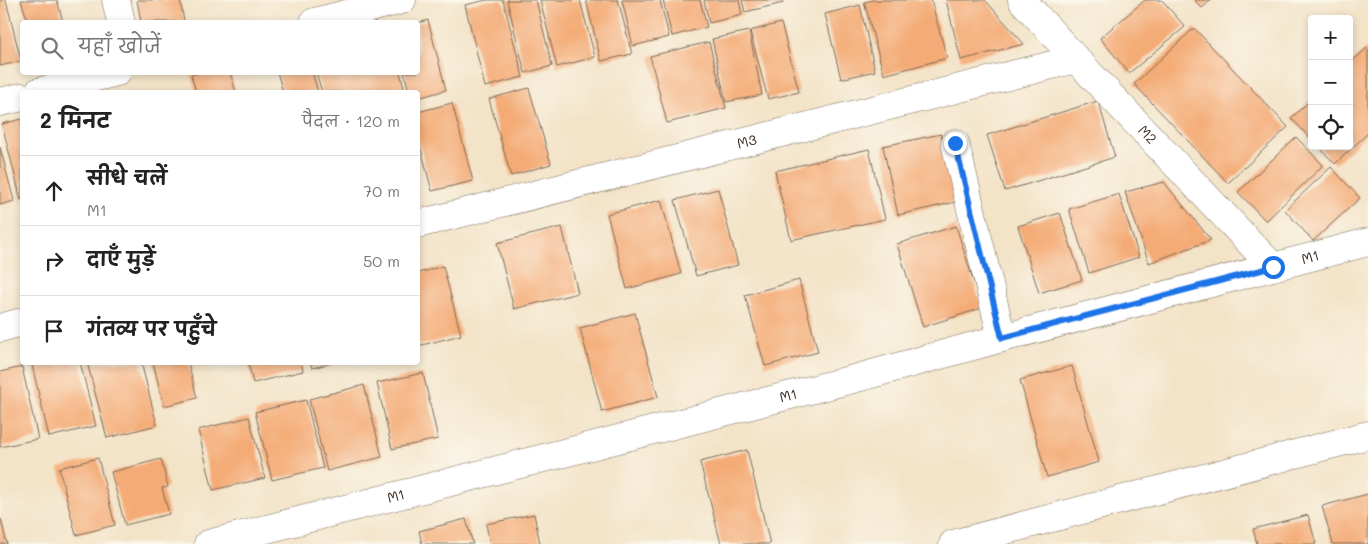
<!DOCTYPE html>
<html lang="hi">
<head>
<meta charset="utf-8">
<style>
	:root { --surface:#fff; --page:#f2f2f2; --text:#222; --muted:#767676; --line:#e0e0e0 }
	body { margin:0; font-family:Mali,"Playpen Sans Deva",sans-serif; background:var(--page); color:var(--text) }
	.controls { position:absolute; right:15px; top:15px; display:grid; overflow:hidden; border-radius:5px; box-shadow:0 2px 8px #0003 }
	.controls button { width:45px; height:45px; display:grid; place-items:center; padding:0; border:0; border-bottom:1px solid var(--line); background:var(--surface); color:var(--text); font:25px sans-serif }
	.stop { position:absolute; width:15px; height:15px; margin:-11px; border:4px solid #1a73e8; border-radius:50%; background:#fff }
	.stop.end { background:#1a73e8; border-color:#fff; box-shadow:0 1px 5px #0008 }
	.list { margin:0; padding:0; list-style:none }
	h2 { display:flex; justify-content:space-between; align-items:center; height:65px; margin:0; padding:0 20px; font-size:21px }
	h2 small { font-size:16px; font-weight:400; color:var(--muted) }
	.list li { display:grid; grid-template-columns:32px 1fr auto; gap:15px; align-items:center; box-sizing:border-box; height:70px; padding:0 20px; border-top:1px solid var(--line) }
	.list b { display:block; font-size:19px; white-space:nowrap }
	.list p { margin:0; font-size:16px; white-space:nowrap; color:var(--muted) }
	.list em { font-size:16px; font-style:normal; color:var(--muted) }
	.icon { flex:none; width:28px; height:28px; fill:none; stroke:currentColor; stroke-width:2; stroke-linecap:round; stroke-linejoin:round }
	.map { position:relative; flex:none; width:1368px; height:544px; overflow:hidden }
	.search { position:absolute; background:var(--surface); box-shadow:0 2px 8px #0003; left:20px; top:20px; width:400px; height:55px; display:flex; align-items:center; gap:12px; box-sizing:border-box; padding:0 18px; border-radius:5px; color:var(--muted); font-size:19px }
	.panel { position:absolute; background:var(--surface); box-shadow:0 2px 8px #0003; left:20px; top:90px; width:400px; height:275px; border-radius:5px }
	.map>svg:first-child { display:block }
</style>
</head>
<body>
<div class="map">
<svg width="1368" height="544" viewBox="0 0 1368 544">
	<rect width="100%" height="100%" fill="#fbf7ec"/>
	<filter id="ink" filterUnits="userSpaceOnUse"><feTurbulence type="fractalNoise" baseFrequency=".02" numOctaves="2"/><feDisplacementMap in="SourceGraphic" scale="10" xChannelSelector="R" yChannelSelector="G"/><feConvolveMatrix kernelMatrix="1 2 1 2 8 2 1 2 1" color-interpolation-filters="sRGB"/></filter>
	<filter id="wash" filterUnits="userSpaceOnUse"><feTurbulence type="fractalNoise" baseFrequency=".0096" numOctaves="4" result="noise"/><feDisplacementMap in="SourceGraphic" scale="20" xChannelSelector="R" yChannelSelector="G"/><feGaussianBlur stdDeviation="1.12" result="paint"/><feColorMatrix in="noise" values="0 0 0 0 0 0 0 0 0 0 0 0 0 0 0 0 0 1.4 0 .05"/><feComposite in="paint" operator="in"/></filter>
	<g filter="url(#wash)">
		<rect width="100%" height="100%" fill="#f3e3c7"/>
		<g id="blocks">
			<!-- building -->
			<g fill="#f4ab76">
				<path d="M0 0H6L21 61 0 66Z"/>
				<path d="M21 0H57L63 22H28Z"/>
				<path d="M137 0H180L184 21 178 22H141Z"/>
				<path d="M487 0H503L523 77 485 87 465 5Z"/>
				<path d="M507 0H536L552 66 525 73Z"/>
				<path d="M540 0H580L595 57 557 67Z"/>
				<path d="M586 0H618L632 54 601 61Z"/>
				<path d="M622 0H660L669 37 633 46Z"/>
				<path d="M663 0H700L707 27 672 36Z"/>
				<path d="M704 0H739L742 15 709 23Z"/>
				<path d="M742 0H782L783 3 745 12Z"/>
				<path d="M873 0H931L947 58 884 75 864 2Z"/>
				<path d="M946 0H985L1024 44 961 60Z"/>
				<path d="M1145 0H1162L1185 27 1129 73 1100 38Z"/>
				<path d="M1194 0H1211L1202 8Z"/>
				<path d="M860 5 875 71 841 79 825 14Z"/>
				<path d="M428 20 446 90 418 98V92H409L404 72H418V23Z"/>
				<path d="M781 23 799 92 768 99 750 31Z"/>
				<path d="M1194 28 1288 127 1228 183 1134 84Z"/>
				<path d="M749 31 762 95 726 102 712 39Z"/>
				<path d="M709 42 726 108 667 123 650 56Z"/>
				<path d="M1367 48 1368 49V133L1335 164 1318 146H1349V64Z"/>
				<path d="M201 72H230L236 92H196L191 75Z"/>
				<path d="M277 72H312L318 92H283Z"/>
				<path d="M316 72H400L405 92H322Z"/>
				<path d="M529 88 551 164 511 176 489 99Z"/>
				<path d="M1312 99V140L1291 118Z"/>
				<path d="M1098 101 1115 157 1005 191 987 135Z"/>
				<path d="M452 103 473 181 432 191 418 138V112Z"/>
				<path d="M22 119V200H21L2 124Z"/>
				<path d="M941 134 956 202 898 215 883 146Z"/>
				<path d="M1296 137 1323 165 1266 221 1238 192Z"/>
				<path d="M0 147 14 201 0 205Z"/>
				<path d="M869 149 885 219 791 240 775 171Z"/>
				<path d="M1331 167 1360 198 1313 241 1285 210Z"/>
				<path d="M1164 182 1211 240 1149 263 1125 192Z"/>
				<path d="M718 189 738 265 696 276 675 200Z"/>
				<path d="M1119 194 1139 257 1089 273 1069 209Z"/>
				<path d="M661 200 681 274 627 289 607 214Z"/>
				<path d="M1060 213 1082 280 1039 293 1018 226Z"/>
				<path d="M956 226 982 308 923 327 897 244Z"/>
				<path d="M562 227 578 293 514 309 497 243Z"/>
				<path d="M443 266 461 335 418 346V273Z"/>
				<path d="M799 280 818 352 765 366 745 295Z"/>
				<path d="M635 313 658 397 602 412 580 328Z"/>
				<path d="M45 362H80L96 426 49 437 32 365Z"/>
				<path d="M87 362H141L157 425 107 438Z"/>
				<path d="M153 362H188L197 398 164 406Z"/>
				<path d="M248 362H301L303 371 253 383Z"/>
				<path d="M310 362H332V363L312 368Z"/>
				<path d="M1072 366 1099 462 1047 477 1020 380Z"/>
				<path d="M22 367 38 439 0 447V372Z"/>
				<path d="M423 373 438 439 392 449 377 383Z"/>
				<path d="M364 385 382 457 327 471 309 399Z"/>
				<path d="M306 400 323 468 272 480 255 412Z"/>
				<path d="M249 417 265 478 213 490 198 430Z"/>
				<path d="M747 450 770 544H721L700 462Z"/>
				<path d="M98 458 115 525 76 535 59 468Z"/>
				<path d="M161 459 168 487 162 488 169 514 125 525 111 472Z"/>
				<path d="M1368 494V544H1333L1322 506Z"/>
				<path d="M534 514 540 544H490L486 524Z"/>
				<path d="M1308 515 1316 544H1257L1253 529Z"/>
				<path d="M0 519H1L7 544H0Z"/>
				<path d="M466 519 473 544H422L419 531Z"/>
			</g>
		</g>
	</g>
	<g filter="url(#ink)">
		<use href="#blocks" fill-opacity="0" stroke="#7b6b59" stroke-width="1"/>
		<g fill="none" stroke-linecap="round" stroke-linejoin="round">
			<defs>
				<g id="minor">
					<path d="M116 0 121 22"/>
					<path id="s1" d="M1022 0 1076 59 1273 267"/>
					<path d="M314 22 402 0"/>
					<path d="M38 92 117 72"/>
					<path d="M0 102 22 97"/>
					<path d="M955 143 1002 338"/>
					<path id="s2" d="M418 224 1076 59"/>
					<path d="M0 328 22 322"/>
					<path id="s3" d="M208 544 861 377 1002 338 1368 242"/>
					<path d="M953 544 1368 435"/>
				</g>
			</defs>
			<!-- minor casing -->
			<use href="#minor" stroke="#7b6b59" stroke-width="29"/>
			<!-- minor -->
			<use href="#minor" stroke="#fff" stroke-width="28"/>
		</g>
	</g>
	<g fill="none" stroke-linecap="round" stroke-linejoin="round" filter="url(#ink)">
		<!-- route -->
		<path stroke="#1a73e8" stroke-width="6" d="M955 143 1002 338 1273 267"/>
	</g>
	<g text-anchor="middle" stroke-width="5" stroke-linejoin="round" paint-order="stroke">
		<!-- street labels -->
		<g font-size="14" fill="#3b2a1e" stroke="#fbf7ec">
			<text dy="5" stroke="none"><textPath href="#s1" startOffset="184">M2</textPath></text>
			<text dy="5" stroke="none"><textPath href="#s2" startOffset="339">M3</textPath></text>
			<text dy="5" stroke="none"><textPath href="#s3" startOffset="1139">M1</textPath></text>
			<text dy="5" stroke="none"><textPath href="#s3" startOffset="599">M1</textPath></text>
			<text dy="5" stroke="none"><textPath href="#s3" startOffset="194">M1</textPath></text>
		</g>
	</g>
</svg>
<div class="controls">
<button>+</button>
<button>−</button>
<button><svg class="icon" aria-label="locate" viewBox="0 0 24 24"><circle cx="12" cy="12" r="6"/><path d="M12 2v4M12 18v4M2 12h4M18 12h4"/></svg></button>
</div>
<div class="stop" style="left:1273px;top:267px"></div>
<div class="stop end" style="left:955px;top:143px"></div>
<div class="search"><svg class="icon" aria-label="search" viewBox="0 0 24 24"><circle cx="10" cy="10" r="6"/><path d="M15 15l6 6"/></svg>यहाँ खोजें</div>
<section class="panel">
<h2>2 मिनट<small>पैदल · 120 m</small></h2>
<ul class="list">
<li><svg class="icon" aria-label="ahead" viewBox="0 0 24 24"><path d="M12 20V5M6 11l6-6 6 6"/></svg><div><b>सीधे चलें</b><p>M1</p></div><em>70 m</em></li>
<li><svg class="icon" aria-label="right" viewBox="0 0 24 24"><path d="M7 20v-9h11M14 6l5 5-5 5"/></svg><div><b>दाएँ मुड़ें</b></div><em>50 m</em></li>
<li><svg class="icon" aria-label="arrive" viewBox="0 0 24 24"><path d="M6 21V4h12l-3 4 3 4H6"/></svg><div><b>गंतव्य पर पहुँचे</b></div></li>
</ul>
</section>
</div>
</body>
</html>
